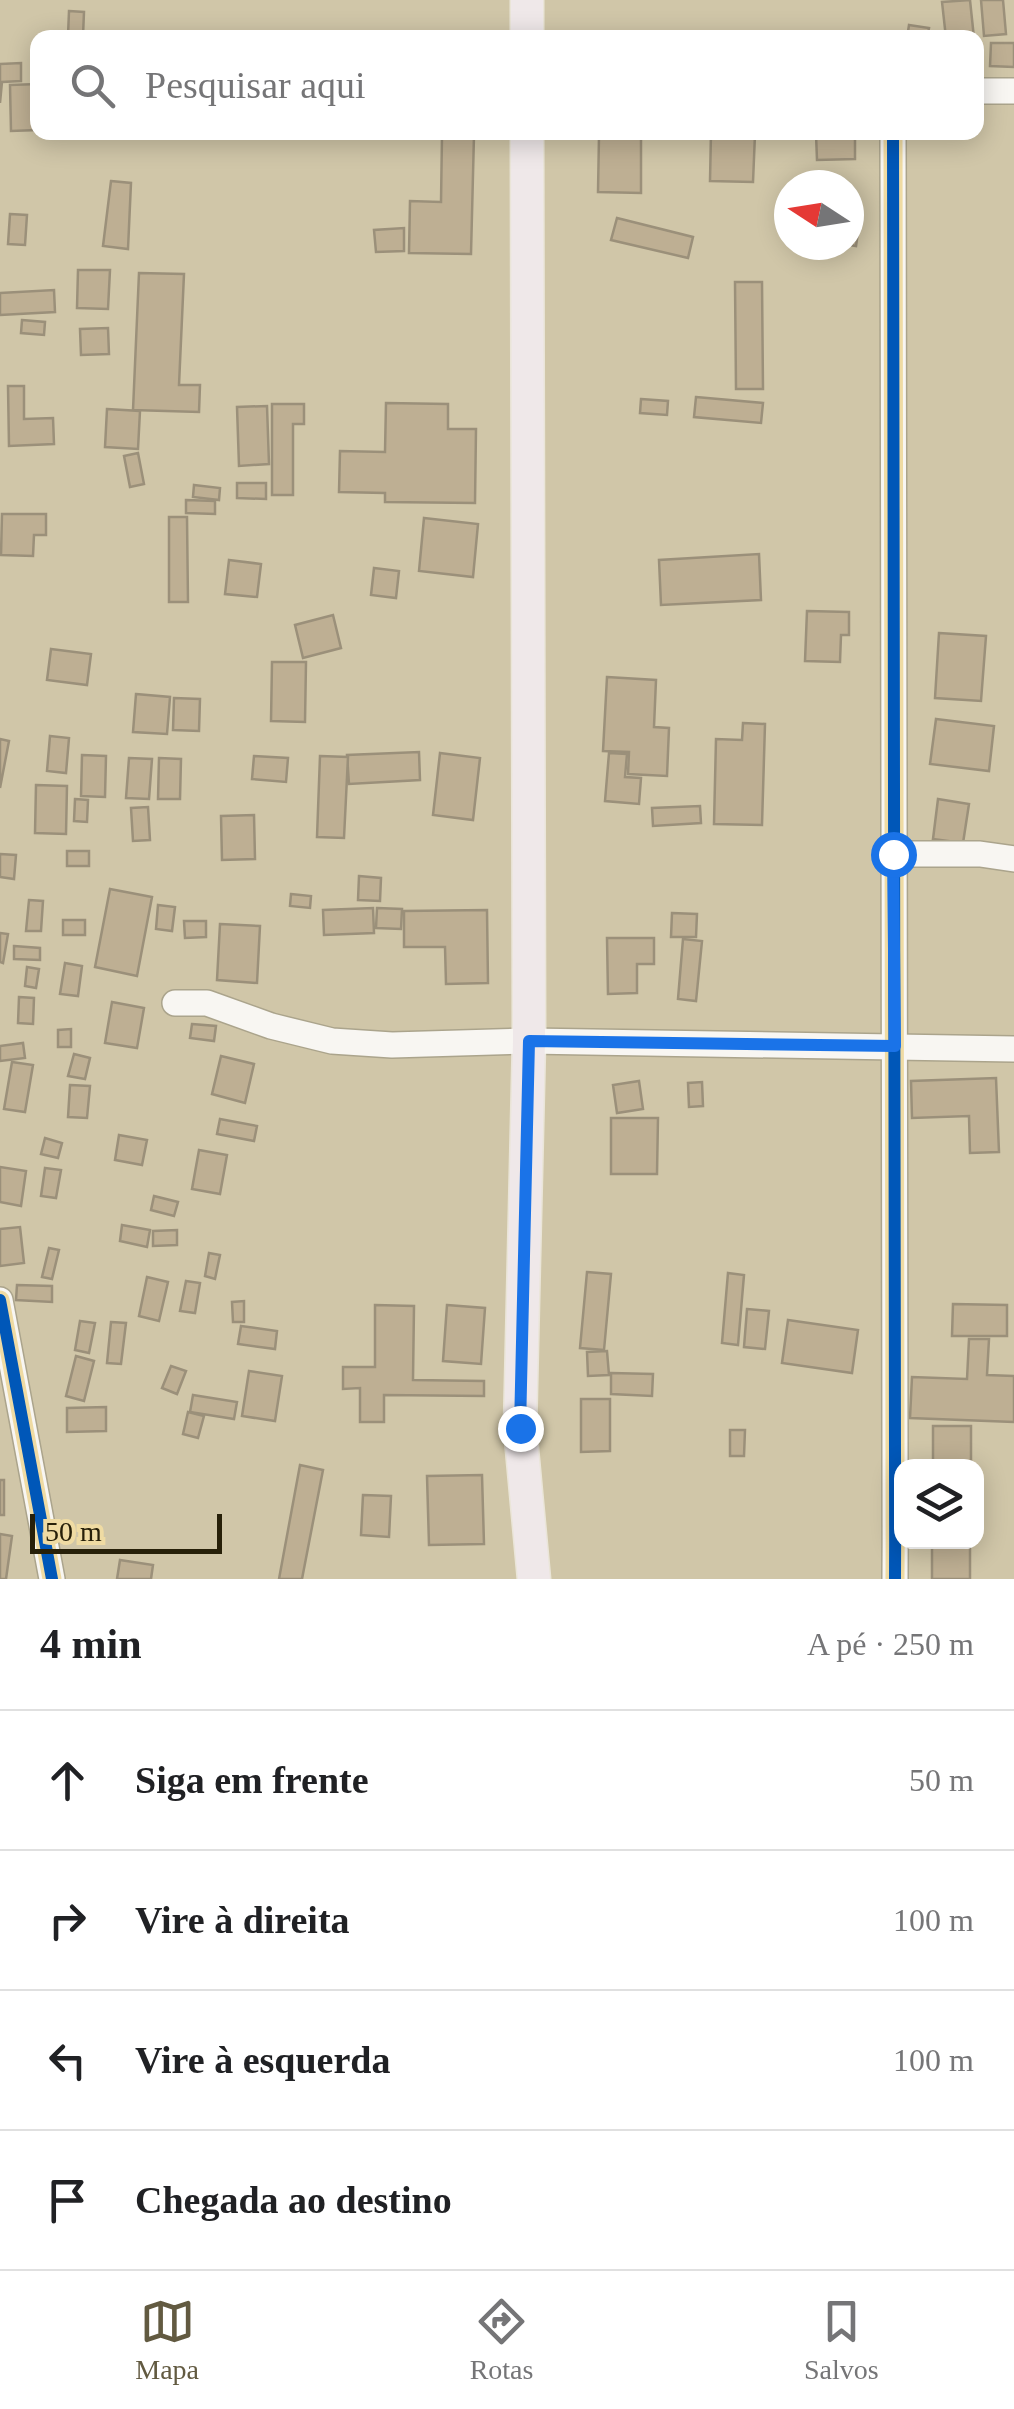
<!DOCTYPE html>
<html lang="pt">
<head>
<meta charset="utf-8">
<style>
	:root { --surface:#fff; --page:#f6f6f6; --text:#202124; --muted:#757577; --line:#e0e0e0; --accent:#625a41 }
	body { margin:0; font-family:"Times New Roman",serif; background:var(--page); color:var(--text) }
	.controls { position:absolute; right:30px; bottom:30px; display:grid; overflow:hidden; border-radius:20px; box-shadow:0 5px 25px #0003 }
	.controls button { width:90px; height:90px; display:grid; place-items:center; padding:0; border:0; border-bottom:2px solid var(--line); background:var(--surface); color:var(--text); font:50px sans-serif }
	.compass { position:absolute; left:774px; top:170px; width:90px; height:90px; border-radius:50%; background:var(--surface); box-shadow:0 5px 25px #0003; rotate:282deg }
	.scale { position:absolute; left:30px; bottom:25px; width:192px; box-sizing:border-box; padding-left:10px; border:5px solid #272009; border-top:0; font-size:28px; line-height:35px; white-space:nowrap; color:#272009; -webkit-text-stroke:8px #efdba3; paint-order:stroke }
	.stop { position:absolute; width:30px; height:30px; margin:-22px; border:8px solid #1a73e8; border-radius:50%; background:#fff }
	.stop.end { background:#1a73e8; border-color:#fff; box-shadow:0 2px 10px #0008 }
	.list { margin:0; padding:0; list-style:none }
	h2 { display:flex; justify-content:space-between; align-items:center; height:130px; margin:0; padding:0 40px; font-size:42px }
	h2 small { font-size:32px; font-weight:400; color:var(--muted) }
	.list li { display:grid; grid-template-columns:65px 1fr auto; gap:30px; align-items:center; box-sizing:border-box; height:140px; padding:0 40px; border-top:2px solid var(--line) }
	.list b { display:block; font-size:38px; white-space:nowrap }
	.list em { font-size:32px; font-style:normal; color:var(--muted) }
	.icon { flex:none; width:55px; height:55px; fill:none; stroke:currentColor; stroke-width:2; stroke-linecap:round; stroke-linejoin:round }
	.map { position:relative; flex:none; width:1014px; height:1579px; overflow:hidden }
	.search { position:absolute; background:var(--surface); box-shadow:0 5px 25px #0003; left:30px; right:30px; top:30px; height:110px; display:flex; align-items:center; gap:25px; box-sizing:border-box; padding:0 35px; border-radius:20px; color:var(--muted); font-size:38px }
	.sheet { height:690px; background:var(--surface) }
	nav { display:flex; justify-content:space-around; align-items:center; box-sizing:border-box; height:140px; border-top:2px solid var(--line); background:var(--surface); font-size:28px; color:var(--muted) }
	nav a { display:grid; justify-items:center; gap:5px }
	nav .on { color:var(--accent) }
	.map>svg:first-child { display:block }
</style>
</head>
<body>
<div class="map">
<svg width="1014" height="1579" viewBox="0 0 1014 1579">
	<rect width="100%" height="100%" fill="#d0c6a8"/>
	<!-- building -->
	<g fill="#beaf93" stroke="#9b907a" stroke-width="2.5">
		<path d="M970 0 974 38H946L942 2Z"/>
		<path d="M981 0H1003L1006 34 984 36Z"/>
		<path d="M69 11 84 12 83 36H68Z"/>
		<path d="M909 25 929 28 927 38H907Z"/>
		<path d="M991 43H1014V67L990 66Z"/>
		<path d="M21 63V81L2 82 0 103V64Z"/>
		<path d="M38 84V130L11 131 10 85Z"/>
		<path d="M711 133 755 134 753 182 710 181Z"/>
		<path d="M855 133V159L817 160 816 134Z"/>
		<path d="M442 135H474L471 254 409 253 410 201 441 202Z"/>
		<path d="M599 136 641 137V193L598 192Z"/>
		<path d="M111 181 131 183 128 249 103 246Z"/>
		<path d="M10 214 27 215 25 245 8 244Z"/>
		<path d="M617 218 693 237 688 258 611 240Z"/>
		<path d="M404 228V251L376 252 374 230Z"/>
		<path d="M849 231 858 232 856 246 849 245Z"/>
		<path d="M78 270H110L108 309 77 308Z"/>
		<path d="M139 273 184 274 179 385H200L199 412 133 410Z"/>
		<path d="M735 282H762L763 389H736Z"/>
		<path d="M54 290 55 312 0 315V293Z"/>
		<path d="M22 320 45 322 44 335 21 333Z"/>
		<path d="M108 328 109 354 81 355 80 329Z"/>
		<path d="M8 386H24V419L53 418 54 444 9 446Z"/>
		<path d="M696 397 763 403 761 423 694 417Z"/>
		<path d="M641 399 668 401 667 415 640 413Z"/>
		<path d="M386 403 448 404V429H476L475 503 385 502V493L339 492 340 451 385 452Z"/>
		<path d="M272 404H304V424H293V495H272Z"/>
		<path d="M267 406 269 464 239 466 237 407Z"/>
		<path d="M107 409 140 411 138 449 105 447Z"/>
		<path d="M138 453 144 484 130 487 124 456Z"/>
		<path d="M237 483H266V499L237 498Z"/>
		<path d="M194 485 220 488 219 500 193 497Z"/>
		<path d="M186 500 215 501V514L186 513Z"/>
		<path d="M2 514H46V535H34L33 556 1 555Z"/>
		<path d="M169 517H187L188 602H169Z"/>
		<path d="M424 518 478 524 473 577 419 571Z"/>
		<path d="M759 554 761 600 661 605 659 560Z"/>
		<path d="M229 560 261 564 257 597 225 594Z"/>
		<path d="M374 568 399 571 396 598 371 595Z"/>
		<path d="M807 611 849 612V635H841L840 662 805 661Z"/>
		<path d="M333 615 341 648 303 658 295 625Z"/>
		<path d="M939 633 986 636 981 701 935 698Z"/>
		<path d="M51 649 91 654 87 685 47 680Z"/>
		<path d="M272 662H306L305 722 271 721Z"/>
		<path d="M607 677 656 680 654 727 669 728 667 776 628 774 629 752 603 751Z"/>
		<path d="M136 694 170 697 167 734 133 732Z"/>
		<path d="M174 698 200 699 199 731 173 730Z"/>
		<path d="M936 719 994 726 989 771 930 764Z"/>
		<path d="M743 723 765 724 762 825 714 824 716 739 742 740Z"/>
		<path d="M50 736 69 738 66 773 47 771Z"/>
		<path d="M0 739 9 741 0 788Z"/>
		<path d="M419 752 420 780 349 784 347 755Z"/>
		<path d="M440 753 480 758 473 820 433 815Z"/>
		<path d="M609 753 627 754 625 777 641 778 639 804 605 801Z"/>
		<path d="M82 755 106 756 105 797 81 796Z"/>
		<path d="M254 756 288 758 286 782 252 779Z"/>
		<path d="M320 756 348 757 344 838 317 837Z"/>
		<path d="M129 758 152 759 149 799 126 798Z"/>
		<path d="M159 758 181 759 180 799H158Z"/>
		<path d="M36 785 67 786 66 834 35 833Z"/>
		<path d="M75 799 88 800 87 822 74 821Z"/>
		<path d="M938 799 969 804 963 843 933 839Z"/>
		<path d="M700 806 701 823 653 826 652 808Z"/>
		<path d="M148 807 150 840 133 841 131 808Z"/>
		<path d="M254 815 255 859 222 860 221 816Z"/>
		<rect x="67" y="851" width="22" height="15"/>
		<path d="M0 854 16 855 14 879 0 877Z"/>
		<path d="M359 876 381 878 380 901 358 900Z"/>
		<path d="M110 889 152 897 137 976 95 967Z"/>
		<path d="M291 894 311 896 310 908 290 906Z"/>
		<path d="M29 900 43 901 41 931H26Z"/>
		<path d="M158 905 175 907 172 931 156 929Z"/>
		<path d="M373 908 374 933 324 935 323 910Z"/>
		<path d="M377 908 402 909 401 929 376 928Z"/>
		<path d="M487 910 488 983 446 984 445 947H404V911Z"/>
		<path d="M672 913 697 914 696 937H671Z"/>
		<rect x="63" y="920" width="22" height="15"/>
		<path d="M184 921H206V937L185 938Z"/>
		<path d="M220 924 260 926 257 983 217 980Z"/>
		<path d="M0 933 8 934 3 963 0 962Z"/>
		<path d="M607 938H654V964H637V993L608 994Z"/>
		<path d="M683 939 702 941 696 1001 678 999Z"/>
		<path d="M14 946 40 948V960L14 959Z"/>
		<path d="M65 963 82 966 78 996 60 994Z"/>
		<path d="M27 967 39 969 36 988 25 986Z"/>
		<path d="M19 997 34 998 33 1024 18 1023Z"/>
		<path d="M112 1002 144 1008 137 1048 105 1043Z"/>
		<path d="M192 1024 216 1026 214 1041 190 1038Z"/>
		<path d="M71 1029V1047H58V1030Z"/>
		<path d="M23 1043 25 1058 0 1061V1046Z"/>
		<path d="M74 1054 90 1058 85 1079 68 1076Z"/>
		<path d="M221 1056 254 1064 245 1103 212 1094Z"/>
		<path d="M12 1062 33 1065 25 1112 4 1109Z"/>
		<path d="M996 1078 999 1152 970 1153 969 1116 912 1118 911 1081Z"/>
		<path d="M639 1081 643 1109 617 1113 613 1085Z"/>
		<path d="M702 1082 703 1106 689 1107 688 1083Z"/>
		<path d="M70 1085 90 1086 87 1118 68 1117Z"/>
		<path d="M611 1118H658L657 1174H611Z"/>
		<path d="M220 1119 257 1126 254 1141 217 1134Z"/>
		<path d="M119 1135 147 1140 142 1165 115 1160Z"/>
		<path d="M45 1138 62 1143 58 1158 41 1154Z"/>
		<path d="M199 1150 227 1155 220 1194 192 1189Z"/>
		<path d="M0 1167 26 1171 21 1206 0 1202Z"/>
		<path d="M45 1168 61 1170 56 1198 41 1196Z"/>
		<path d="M154 1196 178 1202 174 1216 151 1210Z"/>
		<path d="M122 1225 150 1230 147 1247 120 1241Z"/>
		<path d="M20 1227 24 1263 0 1266V1229Z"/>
		<path d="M177 1230V1245L153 1246V1231Z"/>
		<path d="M49 1248 59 1250 52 1279 42 1277Z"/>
		<path d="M209 1253 220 1255 215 1279 205 1276Z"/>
		<path d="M587 1272 611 1274 604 1350 580 1348Z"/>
		<path d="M728 1273 744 1275 738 1345 722 1343Z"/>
		<path d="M147 1277 168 1282 159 1321 139 1316Z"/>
		<path d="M186 1281 200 1283 195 1313 180 1311Z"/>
		<path d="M17 1285 52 1286V1302L16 1300Z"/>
		<path d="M244 1301V1322H233L232 1302Z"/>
		<path d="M953 1304 1007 1305V1336H952Z"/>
		<path d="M375 1305 414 1306 413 1380 484 1381V1396L384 1395V1422H360V1388L343 1389V1367H375Z"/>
		<path d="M447 1305 485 1308 481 1364 443 1361Z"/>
		<path d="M747 1309 769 1311 765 1349 744 1347Z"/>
		<path d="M788 1320 858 1330 852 1373 782 1363Z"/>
		<path d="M80 1321 95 1323 89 1353 75 1350Z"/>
		<path d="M111 1322 126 1323 121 1364 107 1363Z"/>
		<path d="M241 1326 277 1331 275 1349 238 1344Z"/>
		<path d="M969 1339H989L987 1375 1014 1376V1422L910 1418 912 1377 967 1379Z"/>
		<path d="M607 1351 609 1375 588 1376 587 1352Z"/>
		<path d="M76 1356 94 1361 84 1401 66 1396Z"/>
		<path d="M171 1366 186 1371 177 1394 162 1388Z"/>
		<path d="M249 1371 282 1376 275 1421 242 1416Z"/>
		<path d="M611 1373 653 1374 652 1396 611 1394Z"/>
		<path d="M193 1395 237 1402 234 1419 190 1412Z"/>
		<path d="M581 1399H610V1451L581 1452Z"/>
		<path d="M106 1407V1431L67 1432V1408Z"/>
		<path d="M188 1412 204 1416 198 1438 183 1434Z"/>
		<rect x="933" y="1426" width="38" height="40"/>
		<path d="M730 1430H745L744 1456H730Z"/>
		<path d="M300 1465 323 1470 302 1579H279Z"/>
		<path d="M482 1475 484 1544 429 1545 427 1476Z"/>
		<rect x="0" y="1480" width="4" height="35"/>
		<path d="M363 1495 391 1496 389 1537 361 1535Z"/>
		<path d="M0 1534 12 1536 6 1579H0Z"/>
		<rect x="932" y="1542" width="38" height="37"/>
		<path d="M120 1560 153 1565 151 1579H117Z"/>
	</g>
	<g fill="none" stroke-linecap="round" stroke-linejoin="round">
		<defs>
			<g id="minor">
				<path d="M976 91H1014"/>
				<path d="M893 132C891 615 897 1097 895 1579"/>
				<path d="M893 854H980L1014 859"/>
				<path d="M175 1003H207L271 1026 332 1041 392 1045 529 1041 1014 1049"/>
				<path d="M0 1300 52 1579"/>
			</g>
			<g id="major">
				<path d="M527 38V0"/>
				<path d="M527 132 529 1041 520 1428 534 1579"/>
			</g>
		</defs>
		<!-- minor casing -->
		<use href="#minor" stroke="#aba48c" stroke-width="28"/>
		<!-- major casing -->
		<use href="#major" stroke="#eae5d8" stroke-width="35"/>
		<!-- minor -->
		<use href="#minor" stroke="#f8f6f2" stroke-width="25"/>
		<!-- major -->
		<use href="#major" stroke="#efe8e9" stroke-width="32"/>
		<defs>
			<g id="cycleway">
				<path d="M893 132C891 615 897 1097 895 1579"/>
				<path d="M0 1300 52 1579"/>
			</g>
		</defs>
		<!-- cycleway casing -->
		<use href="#cycleway" stroke="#efdba3" stroke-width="19"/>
		<!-- cycleway -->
		<use href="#cycleway" stroke="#0057b8" stroke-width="12"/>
	</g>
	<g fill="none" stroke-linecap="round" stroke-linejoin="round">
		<!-- route -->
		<path stroke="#1a73e8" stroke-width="12" d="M520 1428 529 1041 895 1046 893 854"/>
	</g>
</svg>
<div class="controls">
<button><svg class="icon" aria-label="layers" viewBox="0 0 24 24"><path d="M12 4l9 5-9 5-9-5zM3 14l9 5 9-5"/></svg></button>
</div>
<svg class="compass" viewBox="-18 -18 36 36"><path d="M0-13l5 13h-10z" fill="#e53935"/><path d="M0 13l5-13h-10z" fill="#757577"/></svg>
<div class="scale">50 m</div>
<div class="stop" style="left:893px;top:854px"></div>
<div class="stop end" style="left:520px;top:1428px"></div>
<div class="search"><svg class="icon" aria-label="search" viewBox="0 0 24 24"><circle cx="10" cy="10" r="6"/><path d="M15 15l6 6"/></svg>Pesquisar aqui</div>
</div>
<section class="sheet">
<h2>4 min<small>A pé · 250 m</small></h2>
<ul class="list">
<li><svg class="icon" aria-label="ahead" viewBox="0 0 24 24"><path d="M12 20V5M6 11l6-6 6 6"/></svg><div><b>Siga em frente</b></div><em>50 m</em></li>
<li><svg class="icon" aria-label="right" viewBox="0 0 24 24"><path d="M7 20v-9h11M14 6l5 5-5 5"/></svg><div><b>Vire à direita</b></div><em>100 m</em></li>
<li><svg class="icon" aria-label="left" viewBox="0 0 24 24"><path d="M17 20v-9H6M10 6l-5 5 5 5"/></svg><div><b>Vire à esquerda</b></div><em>100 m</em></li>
<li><svg class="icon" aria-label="arrive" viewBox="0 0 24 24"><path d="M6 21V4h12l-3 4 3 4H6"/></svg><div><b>Chegada ao destino</b></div></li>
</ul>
</section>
<nav>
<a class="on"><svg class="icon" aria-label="map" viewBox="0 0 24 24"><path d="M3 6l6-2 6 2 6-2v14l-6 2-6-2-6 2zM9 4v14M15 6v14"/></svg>Mapa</a>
<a><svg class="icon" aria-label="directions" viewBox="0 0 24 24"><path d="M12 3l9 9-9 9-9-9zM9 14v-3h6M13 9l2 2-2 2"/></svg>Rotas</a>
<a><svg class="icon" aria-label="saved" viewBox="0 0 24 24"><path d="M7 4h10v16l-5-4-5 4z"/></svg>Salvos</a>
</nav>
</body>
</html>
